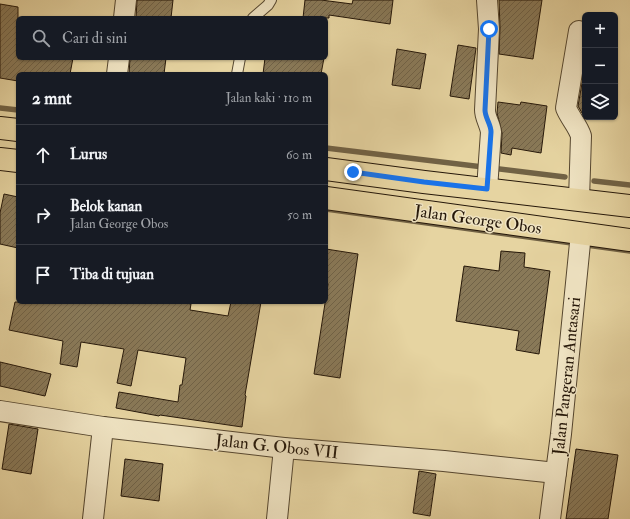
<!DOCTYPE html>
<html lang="id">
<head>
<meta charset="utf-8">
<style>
	:root { --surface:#171b24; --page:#242831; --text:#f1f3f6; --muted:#9ea1a6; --line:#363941 }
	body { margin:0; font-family:"IM FELL Double Pica",serif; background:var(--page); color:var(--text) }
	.controls { position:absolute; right:12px; top:12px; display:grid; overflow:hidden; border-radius:6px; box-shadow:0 1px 3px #0004 }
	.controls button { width:36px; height:36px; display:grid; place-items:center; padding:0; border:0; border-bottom:1px solid var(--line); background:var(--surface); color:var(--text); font:20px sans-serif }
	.stop { position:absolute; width:12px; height:12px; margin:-9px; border:3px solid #1a73e8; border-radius:50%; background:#fff }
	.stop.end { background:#1a73e8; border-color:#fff; box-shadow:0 1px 4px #0008 }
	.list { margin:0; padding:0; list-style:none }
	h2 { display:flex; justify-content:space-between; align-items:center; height:52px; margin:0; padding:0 16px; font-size:17px }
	h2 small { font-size:13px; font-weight:400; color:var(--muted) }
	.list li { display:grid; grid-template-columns:26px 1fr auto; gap:12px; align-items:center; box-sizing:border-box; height:60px; padding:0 16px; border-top:1px solid var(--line) }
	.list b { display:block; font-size:15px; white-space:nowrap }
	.list p { margin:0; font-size:13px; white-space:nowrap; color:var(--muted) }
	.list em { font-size:13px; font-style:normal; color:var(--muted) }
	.icon { flex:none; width:22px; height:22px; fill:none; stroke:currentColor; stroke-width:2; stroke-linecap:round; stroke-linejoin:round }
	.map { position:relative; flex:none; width:630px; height:519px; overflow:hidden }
	.search { position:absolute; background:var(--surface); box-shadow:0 1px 3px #0004; left:16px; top:16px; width:312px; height:44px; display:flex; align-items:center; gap:10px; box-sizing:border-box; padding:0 14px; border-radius:6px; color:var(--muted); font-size:15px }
	.panel { position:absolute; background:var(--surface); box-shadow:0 1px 3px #0004; left:16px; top:72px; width:312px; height:232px; border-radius:6px }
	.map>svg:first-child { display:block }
</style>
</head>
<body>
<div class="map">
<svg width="630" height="519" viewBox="0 0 630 519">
	<defs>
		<pattern id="building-hatch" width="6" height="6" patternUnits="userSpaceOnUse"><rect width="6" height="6" fill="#897958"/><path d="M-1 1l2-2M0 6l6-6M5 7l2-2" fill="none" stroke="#706247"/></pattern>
	</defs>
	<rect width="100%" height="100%" fill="#e6d4a1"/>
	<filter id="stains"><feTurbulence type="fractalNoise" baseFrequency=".005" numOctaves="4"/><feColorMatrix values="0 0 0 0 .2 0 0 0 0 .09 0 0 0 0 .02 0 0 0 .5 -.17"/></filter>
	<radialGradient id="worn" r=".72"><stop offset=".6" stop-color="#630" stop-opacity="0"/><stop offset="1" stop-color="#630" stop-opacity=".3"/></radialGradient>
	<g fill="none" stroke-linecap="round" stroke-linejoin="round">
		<!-- stream -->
		<g stroke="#716245" stroke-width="5.5">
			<path d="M0 108 18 110"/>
			<path d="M326 148 565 177"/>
			<path d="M594 181 630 185"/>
			<path d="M326 209 630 251"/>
		</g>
	</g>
	<!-- building -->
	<g fill="url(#building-hatch)" stroke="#251709">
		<path d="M137 0H173L171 18H136Z"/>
		<path d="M305 0H321L352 4 353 0H393L390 24 329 15V18H303Z"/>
		<path d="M499 0H542L533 59 499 54 500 28Z"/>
		<path d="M0 4 18 7V58H73L70 74H18V81L0 78Z"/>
		<path d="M458 45 476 48 469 99 450 96Z"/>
		<path d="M397 49 426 54 420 89 392 85Z"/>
		<path d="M130 58H166L164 74H129Z"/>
		<path d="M265 58H324L321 74H263Z"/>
		<path d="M584 72H585V113H582L578 106Z"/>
		<path d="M498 102 520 105 521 102 547 106 541 153 512 148 511 155 501 153 502 133 497 113Z"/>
		<path d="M4 194 18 197V248L0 244V213Z"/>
		<path d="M326 249 358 254 340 378 314 374 328 284H326Z"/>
		<path d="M501 251 525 253 524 267 550 271 539 354 516 350 519 331 456 321 464 266 499 271Z"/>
		<path d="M15 302H180L191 304 190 310 228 316 231 302H261L245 395 246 396 242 427 160 415 159 416 116 408 119 392 178 402 180 385H182L186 358 138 350 131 386 117 383 124 349 81 342 77 367 60 364 63 341 9 330Z"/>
		<path d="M0 362 51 374 45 396 0 386Z"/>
		<path d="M9 424 38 429 31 474 2 469Z"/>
		<path d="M576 449 618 455 608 519H566Z"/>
		<path d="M125 459 163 464 159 501 121 496Z"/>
		<path d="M419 471 436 474 430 516 413 513Z"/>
	</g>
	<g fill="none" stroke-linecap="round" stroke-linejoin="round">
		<defs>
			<g id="lane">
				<path d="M253 18 268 5 271 0"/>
				<path d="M237 74 240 58"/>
			</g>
			<g id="street">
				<path d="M124 18 126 0"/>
				<path d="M579 31 566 108C570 118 578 126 581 136L579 200"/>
				<path d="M117 74 119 58"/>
				<path d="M487 189 491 132C490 124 485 118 485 110L489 29 487 0"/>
				<path d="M0 411 103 427 284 448 444 461 556 473"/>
				<path d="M93 519 103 427"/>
				<path d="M277 519 284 448"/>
				<path d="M550 519 561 434 581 233"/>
			</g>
			<g id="primary">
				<path d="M0 128 18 130"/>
				<path d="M0 159 18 161"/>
				<path d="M326 169 424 182 630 206"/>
				<path d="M326 198 630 240"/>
			</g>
		</defs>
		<!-- lane casing -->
		<use href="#lane" stroke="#55462f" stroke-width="12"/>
		<!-- street casing -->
		<use href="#street" stroke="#55462f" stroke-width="22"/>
		<!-- primary casing -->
		<use href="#primary" stroke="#251709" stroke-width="24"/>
		<!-- lane -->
		<use href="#lane" stroke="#efe3c2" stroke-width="10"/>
		<!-- street -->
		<use href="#street" stroke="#efe3c2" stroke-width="20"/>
		<!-- primary -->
		<use href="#primary" stroke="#e6d4a1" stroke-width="22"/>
	</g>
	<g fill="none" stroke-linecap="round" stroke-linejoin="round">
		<!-- route -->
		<path stroke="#1a73e8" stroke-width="5" d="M353 172 424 182 487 189 491 132C491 124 485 118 485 110L489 29"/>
	</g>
	<g text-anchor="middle" stroke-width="3" stroke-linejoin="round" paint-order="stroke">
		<!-- street labels -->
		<g font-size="17" fill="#251709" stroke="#efe3c2">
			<text transform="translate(478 219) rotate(8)" y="6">Jalan George Obos</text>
			<text transform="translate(566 376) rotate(-84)" y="6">Jalan Pangeran Antasari</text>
			<text transform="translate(277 446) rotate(6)" y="6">Jalan G. Obos VII</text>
		</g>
	</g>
	<rect width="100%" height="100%" filter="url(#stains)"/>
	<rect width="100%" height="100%" fill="url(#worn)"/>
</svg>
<div class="controls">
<button>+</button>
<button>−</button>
<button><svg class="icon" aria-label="layers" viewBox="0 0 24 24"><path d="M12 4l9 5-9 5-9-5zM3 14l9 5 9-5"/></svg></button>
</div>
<div class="stop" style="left:489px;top:29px"></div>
<div class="stop end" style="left:353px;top:172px"></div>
<div class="search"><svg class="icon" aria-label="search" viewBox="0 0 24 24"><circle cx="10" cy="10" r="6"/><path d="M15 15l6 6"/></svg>Cari di sini</div>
<section class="panel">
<h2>2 mnt<small>Jalan kaki · 110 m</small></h2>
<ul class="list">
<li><svg class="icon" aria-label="ahead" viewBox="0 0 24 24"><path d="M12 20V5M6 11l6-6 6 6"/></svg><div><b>Lurus</b></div><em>60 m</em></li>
<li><svg class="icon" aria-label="right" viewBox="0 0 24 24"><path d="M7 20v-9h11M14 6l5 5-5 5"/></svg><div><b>Belok kanan</b><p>Jalan George Obos</p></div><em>50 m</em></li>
<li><svg class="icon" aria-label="arrive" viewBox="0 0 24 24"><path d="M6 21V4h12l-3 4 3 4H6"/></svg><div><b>Tiba di tujuan</b></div></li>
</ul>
</section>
</div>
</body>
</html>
